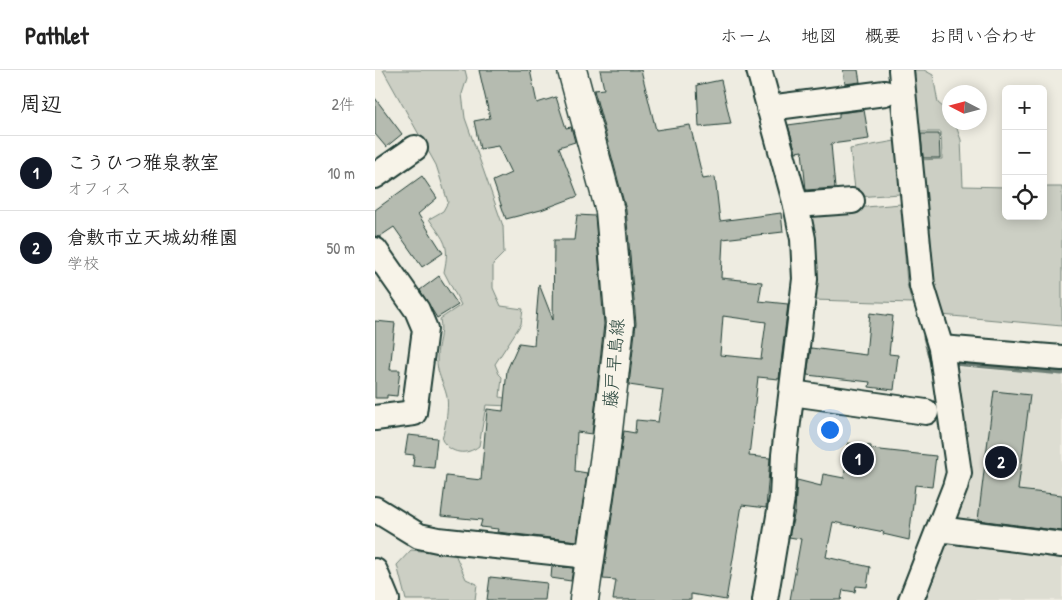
<!DOCTYPE html>
<html lang="ja">
<head>
<meta charset="utf-8">
<style>
	:root { --surface:#fff; --page:#f2f2f2; --text:#222; --muted:#767676; --line:#e0e0e0; --accent:#111827 }
	body { margin:0; font-family:"Patrick Hand","Klee One",sans-serif; background:var(--page); color:var(--text) }
	.controls { position:absolute; right:15px; top:15px; display:grid; overflow:hidden; border-radius:8px; box-shadow:0 2px 12px #0003 }
	.controls button { width:45px; height:45px; display:grid; place-items:center; padding:0; border:0; border-bottom:1px solid var(--line); background:var(--surface); color:var(--text); font:25px sans-serif }
	.compass { position:absolute; left:567px; top:15px; width:45px; height:45px; border-radius:50%; background:var(--surface); box-shadow:0 2px 12px #0003; rotate:276deg }
	.you { position:absolute; left:454px; top:359px; width:18px; height:18px; margin:-12px; border:4px solid #fff; border-radius:50%; background:#1a73e8; box-shadow:0 0 0 8px #1a73e833 }
	.badge { display:grid; place-items:center; width:32px; height:32px; border-radius:50%; background:var(--accent); color:#fff; font-size:16px; font-weight:700 }
	.pin { position:absolute; translate:-50% -50%; border:2px solid #fff; box-shadow:0 1px 5px #0006 }
	.list { margin:0; padding:0; list-style:none }
	h2 { display:flex; justify-content:space-between; align-items:center; height:65px; margin:0; padding:0 20px; font-size:21px }
	h2 small { font-size:16px; font-weight:400; color:var(--muted) }
	.list li { display:grid; grid-template-columns:32px 1fr auto; gap:15px; align-items:center; box-sizing:border-box; height:75px; padding:0 20px; border-top:1px solid var(--line) }
	.list b { display:block; font-size:19px; white-space:nowrap }
	.list p { margin:0; font-size:16px; white-space:nowrap; color:var(--muted) }
	.list em { font-size:16px; font-style:normal; color:var(--muted) }
	.icon { flex:none; width:28px; height:28px; fill:none; stroke:currentColor; stroke-width:2; stroke-linecap:round; stroke-linejoin:round }
	.map { position:relative; flex:none; width:687px; height:530px; overflow:hidden }
	header { display:flex; align-items:center; gap:30px; box-sizing:border-box; height:70px; padding:0 25px; background:var(--surface); border-bottom:1px solid var(--line) }
	header strong { font-size:24px }
	nav { display:flex; gap:28px; margin-inline-start:auto; font-size:18px }
	main { display:flex }
	aside { flex:1; background:var(--surface) }
	.map>svg:first-child { display:block }
</style>
</head>
<body>
<header>
<strong>Pathlet</strong>
<nav><a>ホーム</a><a>地図</a><a>概要</a><a>お問い合わせ</a></nav>
</header>
<main>
<aside>
<h2>周辺<small>2件</small></h2>
<ul class="list">
<li><span class="badge">1</span><div><b>こうひつ雅泉教室</b><p>オフィス</p></div><em>10 m</em></li>
<li><span class="badge">2</span><div><b>倉敷市立天城幼稚園</b><p>学校</p></div><em>50 m</em></li>
</ul>
</aside>
<div class="map">
<svg width="687" height="530" viewBox="0 0 687 530">
	<rect width="100%" height="100%" fill="#eeece1"/>
	<filter id="ink" filterUnits="userSpaceOnUse"><feTurbulence type="fractalNoise" baseFrequency=".02" numOctaves="2"/><feDisplacementMap in="SourceGraphic" scale="10" xChannelSelector="R" yChannelSelector="G"/><feConvolveMatrix kernelMatrix="1 2 1 2 8 2 1 2 1" color-interpolation-filters="sRGB"/></filter>
	<g filter="url(#ink)">
		<!-- built -->
		<path fill="#ddddd2" d="M576 297 687 305V425L643 420 655 326 619 321 603 452 687 462V530H546L589 419Z"/>
		<!-- green -->
		<g fill="#cccfc4" stroke="#76867c">
			<path d="M8 0H90L92 8 87 24 90 48 128 156 129 183 118 194V218L126 236 148 239 146 254 120 294 124 304 127 307 125 327 139 330 137 336 111 335 104 376C91 386 76 384 67 370 70 357 74 340 72 327 69 313 61 303 62 288 62 274 68 264 65 249L86 235 69 202C75 174 70 172 54 149L68 141 73 132 61 95Z"/>
			<path d="M533 0H549L558 5 563 33 574 42V52L580 53 586 70 588 116 631 117V146H668V117H687V256L566 245 560 240 542 90 567 89 566 62H539Z"/>
			<path d="M520 71 525 124 481 127 475 79Z"/>
			<path d="M526 134 532 214 537 233 438 230 432 142Z"/>
			<path d="M36 480 80 484 91 509 102 514 100 530H31L22 495Z"/>
		</g>
		<g fill="none" stroke-linecap="round" stroke-linejoin="round">
			<!-- stream -->
			<g stroke="#6c7e74" stroke-width="7">
				<path d="M551 267 557 290"/>
				<path d="M578 292 687 302"/>
			</g>
		</g>
		<!-- building -->
		<g fill="#b5bbb0" stroke="#1f3d34" fill-rule="evenodd">
			<path d="M104 0H155L162 33 181 27 191 58 196 57 200 72 184 77 203 126 166 140 131 149 118 111 136 103 123 76 105 79 99 51 115 48Z"/>
			<path d="M225 0H266L281 60 315 55 328 109 340 107 345 151 406 143 408 162 348 169 346 208 387 212 384 231 413 234 404 309 383 307 374 386 395 388 391 438 367 435 351 530 316 524V530H238L241 510 228 509 249 361 260 363 261 350 283 352 288 320 254 315 261 253 251 140 219 20 229 19ZM348 246 391 252 386 289 345 285Z"/>
			<path d="M468 0H483L485 12 470 14Z"/>
			<path d="M346 10 356 54 324 57 322 15Z"/>
			<path d="M0 28 27 64 11 77 0 64Z"/>
			<path d="M489 40 494 69 456 74 460 118 431 120 427 81 421 82 413 55 464 48V43Z"/>
			<path d="M546 64H564L565 88H548Z"/>
			<path d="M47 106 62 128 43 144 68 183 47 197 19 157 4 167 0 166V140Z"/>
			<path d="M202 145 220 146 229 254 217 364 202 362 200 401 212 403 202 471 122 462 123 459 105 457 107 450 66 446 71 406 106 410 112 339 128 341 132 300 144 273 159 275 164 214 178 250 179 170H199Z"/>
			<path d="M64 206 83 235 62 248 45 220Z"/>
			<path d="M495 243 518 246 514 284 523 285 519 320 494 317 495 312 432 305 436 278 491 285Z"/>
			<path d="M0 251 20 253 15 300H25L22 326 12 325V328H0Z"/>
			<path d="M619 321 655 325 643 420 687 425V461L603 450Z"/>
			<path d="M33 365 62 368 59 398 38 396 39 385 30 384Z"/>
			<path d="M473 373 496 376V379L561 386 557 417 540 415 534 470 508 464 509 462 458 452 451 487 495 497 492 517 481 516 480 522 468 520 466 530H415L426 469 414 467 420 441 422 410 446 416 448 404 469 408Z"/>
			<path d="M177 496 198 498 196 511 176 508Z"/>
			<path d="M115 507 172 513 170 530H112Z"/>
		</g>
		<g fill="none" stroke-linecap="round" stroke-linejoin="round">
			<defs>
				<g id="minor">
					<path d="M384 0 421 135 428 169 430 209 409 385 407 428 390 530"/>
					<path d="M526 0 547 216 566 278 584 403 580 417 536 530"/>
					<path d="M394 38 510 23"/>
					<path d="M0 106 40 78"/>
					<path d="M421 135 477 131"/>
					<path d="M0 180 42 240 50 259 39 343 0 348"/>
					<path d="M566 278 687 288"/>
					<path d="M417 323 551 342"/>
					<path d="M0 439 44 466 63 470 214 486"/>
					<path d="M564 459 687 475"/>
					<path d="M0 501 12 530"/>
				</g>
				<path id="major" d="M197 0 235 141 245 254 231 378 209 530"/>
			</defs>
			<!-- minor casing -->
			<use href="#minor" stroke="#1f3d34" stroke-width="28"/>
			<!-- major casing -->
			<use href="#major" stroke="#1f3d34" stroke-width="31"/>
			<!-- minor -->
			<use href="#minor" stroke="#f7f3e8" stroke-width="24"/>
			<!-- major -->
			<use href="#major" stroke="#f7f3e8" stroke-width="28"/>
		</g>
	</g>
	<g text-anchor="middle" stroke-width="4" stroke-linejoin="round" paint-order="stroke">
		<!-- street labels -->
		<g font-size="18" fill="#1f3d34" stroke="#f7f3e8">
			<text transform="translate(239 293) rotate(-85)" y="6">藤戸早島線</text>
		</g>
	</g>
</svg>
<div class="controls">
<button>+</button>
<button>−</button>
<button><svg class="icon" aria-label="locate" viewBox="0 0 24 24"><circle cx="12" cy="12" r="6"/><path d="M12 2v4M12 18v4M2 12h4M18 12h4"/></svg></button>
</div>
<svg class="compass" viewBox="-18 -18 36 36"><path d="M0-13l5 13h-10z" fill="#e53935"/><path d="M0 13l5-13h-10z" fill="#767676"/></svg>
<div class="you"></div>
<div class="pin badge" style="left:483px;top:389px">1</div>
<div class="pin badge" style="left:626px;top:392px">2</div>
</div>
</main>
</body>
</html>
